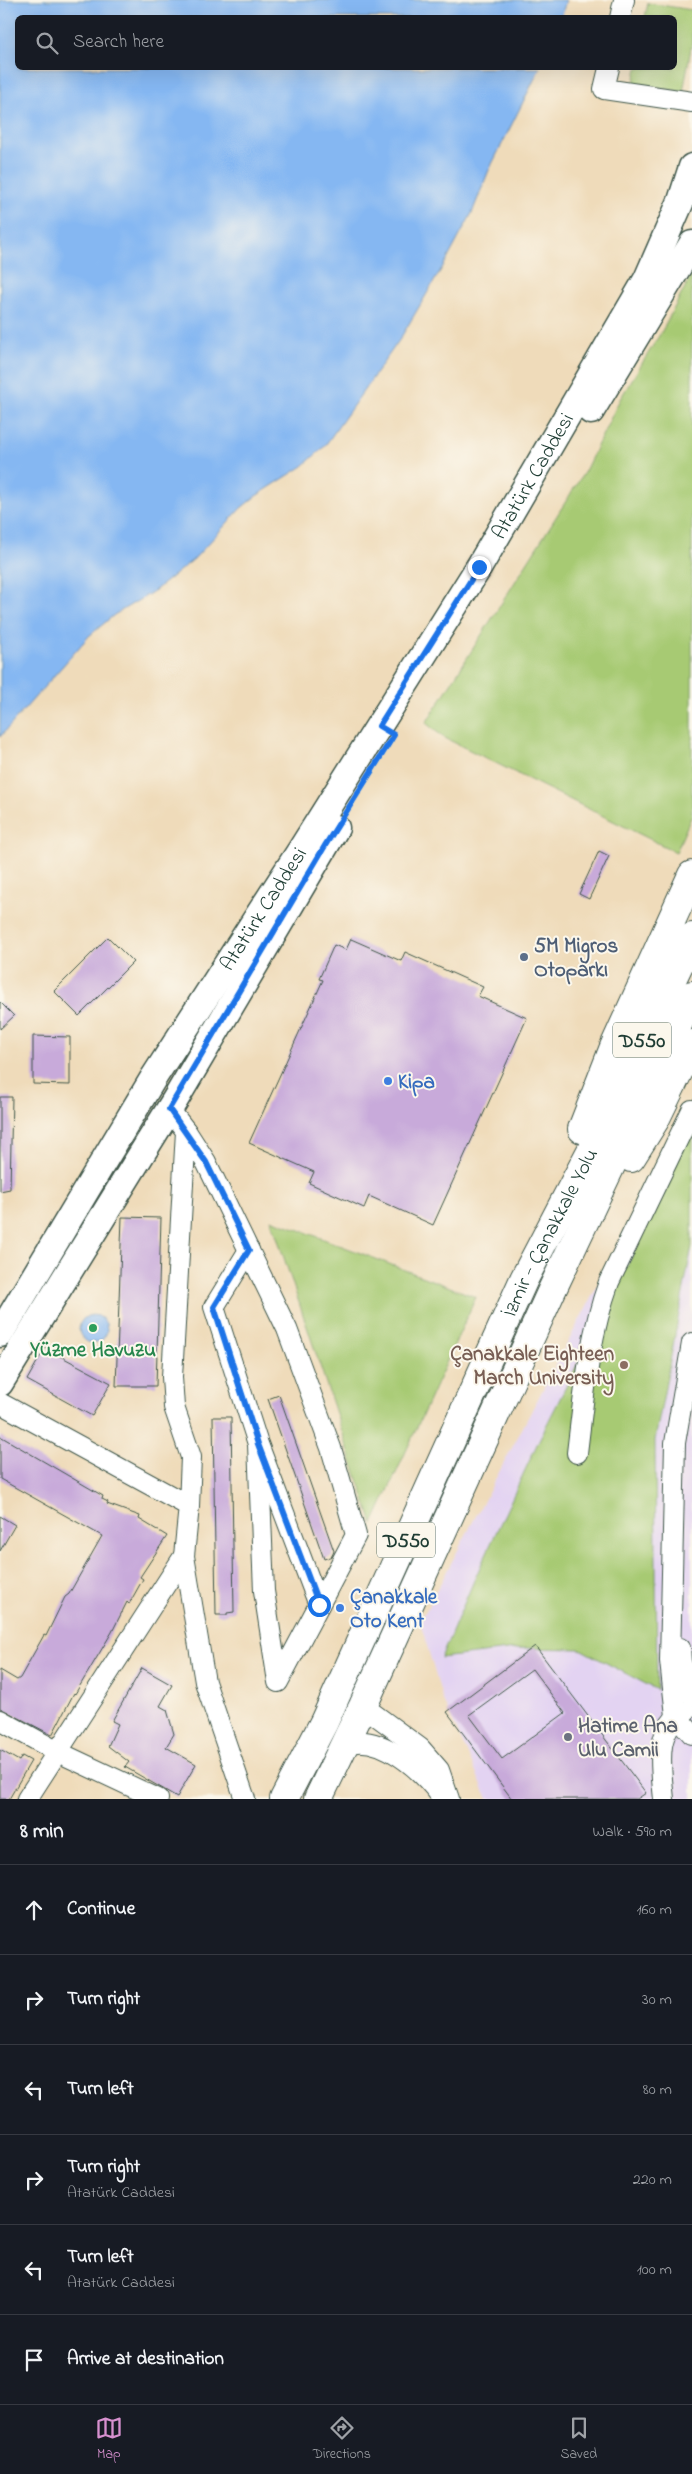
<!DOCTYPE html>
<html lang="en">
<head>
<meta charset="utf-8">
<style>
	:root { --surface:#171b24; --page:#242831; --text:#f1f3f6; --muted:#9ea1a6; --line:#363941; --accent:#d690ce }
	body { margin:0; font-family:"Indie Flower",sans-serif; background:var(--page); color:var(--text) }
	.stop { position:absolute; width:15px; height:15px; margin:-11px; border:4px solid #1a73e8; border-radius:50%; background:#fff }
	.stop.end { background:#1a73e8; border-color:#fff; box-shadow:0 1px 5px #0008 }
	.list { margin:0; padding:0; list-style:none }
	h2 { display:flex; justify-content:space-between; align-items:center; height:65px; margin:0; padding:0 20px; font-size:21px }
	h2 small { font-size:16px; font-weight:400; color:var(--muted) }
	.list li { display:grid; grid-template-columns:32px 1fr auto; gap:15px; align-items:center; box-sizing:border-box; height:90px; padding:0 20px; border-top:1px solid var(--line) }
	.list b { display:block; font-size:19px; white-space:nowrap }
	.list p { margin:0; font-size:16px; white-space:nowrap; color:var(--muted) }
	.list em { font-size:16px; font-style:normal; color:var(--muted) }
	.icon { flex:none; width:28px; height:28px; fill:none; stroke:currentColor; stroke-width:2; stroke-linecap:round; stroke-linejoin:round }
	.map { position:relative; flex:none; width:692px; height:1799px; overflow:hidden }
	.search { position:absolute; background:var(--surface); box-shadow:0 5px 20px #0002; left:15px; right:15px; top:15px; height:55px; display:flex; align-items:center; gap:12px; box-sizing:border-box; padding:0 18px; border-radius:8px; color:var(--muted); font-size:19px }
	.sheet { height:605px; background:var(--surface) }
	nav { display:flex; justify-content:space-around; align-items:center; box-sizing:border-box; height:70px; border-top:1px solid var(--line); background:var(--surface); font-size:14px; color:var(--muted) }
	nav a { display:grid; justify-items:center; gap:2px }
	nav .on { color:var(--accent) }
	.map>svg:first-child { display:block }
</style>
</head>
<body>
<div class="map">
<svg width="692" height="1799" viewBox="0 0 692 1799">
	<rect width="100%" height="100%" fill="#fbf7ec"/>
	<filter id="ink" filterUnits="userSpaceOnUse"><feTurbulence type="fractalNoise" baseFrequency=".02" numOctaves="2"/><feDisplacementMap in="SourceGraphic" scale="10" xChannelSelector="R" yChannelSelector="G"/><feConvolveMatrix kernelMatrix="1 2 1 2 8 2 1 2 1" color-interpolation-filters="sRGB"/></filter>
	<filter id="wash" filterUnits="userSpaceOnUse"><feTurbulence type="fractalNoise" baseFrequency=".0096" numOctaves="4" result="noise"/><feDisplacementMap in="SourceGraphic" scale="20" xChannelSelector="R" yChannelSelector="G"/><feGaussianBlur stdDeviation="1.12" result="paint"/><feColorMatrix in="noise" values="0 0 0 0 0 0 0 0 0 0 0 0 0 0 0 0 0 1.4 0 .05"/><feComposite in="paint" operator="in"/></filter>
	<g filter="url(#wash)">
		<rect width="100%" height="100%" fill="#efdbba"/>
		<!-- built -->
		<path fill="#e3d3f2" d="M692 1107V1799H488L443 1700 420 1622Z"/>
		<!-- green -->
		<g fill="#a7ca73" stroke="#638454">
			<path d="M648 3 692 10V42L683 92 634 83 637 68H674V18L645 17Z"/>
			<path d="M692 274V815L676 852 443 737 426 723 585 471 620 399 662 331Z"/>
			<path d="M692 1120V1246L655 1440 657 1690 580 1649 524 1648 441 1658 475 1578 539 1440 635 1250Z"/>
			<path d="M271 1219 476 1297 373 1524Z"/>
		</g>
		<!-- water -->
		<g fill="#85b7f2" stroke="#527a93">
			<path d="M0 0H566L561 18H18V68H540L489 170 472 213 448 258 400 339 324 447 303 466 256 496 241 508 194 559 154 591 114 615 89 636 0 737Z"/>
			<circle cx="93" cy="1329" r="14"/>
		</g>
		<g id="blocks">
			<!-- building -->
			<g fill="#c8aada" fill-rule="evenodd">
				<path d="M599 851 609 856 589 899 579 894Z"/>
				<path d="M108 937 133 962 79 1016 54 991Z"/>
				<path d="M351 939 401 961 405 952 483 987 478 996 527 1018 433 1225 369 1196 364 1208 309 1183 314 1172 249 1143 323 980 319 979 334 945 346 950Z"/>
				<path d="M0 1002 14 1016 0 1029Z"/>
				<path d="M33 1036 70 1037V1085L33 1084Z"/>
				<path d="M0 1097H12L10 1189 0 1191Z"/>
				<path d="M122 1217 161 1218 156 1386H116Z"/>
				<path d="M45 1348 111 1383 92 1416 27 1380Z"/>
				<path d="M279 1395 334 1551 332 1556 324 1559 268 1399Z"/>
				<path d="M213 1417H231L234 1612 227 1613V1615H216Z"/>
				<path d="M0 1436 103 1496 102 1499 108 1502 107 1504 140 1516 139 1519 167 1536 140 1577 143 1579 129 1604 127 1602 112 1632 75 1694 74 1693 52 1735 0 1708V1670L17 1680 20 1678 44 1635 46 1636 65 1597 69 1594 102 1536 0 1479Z"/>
				<path d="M0 1516 15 1525 0 1551Z"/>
				<path d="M535 1646 646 1793 637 1799H512L447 1712ZM532 1669 565 1713 502 1759 469 1715Z"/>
				<path d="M142 1668 172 1685 160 1706 167 1710 174 1734 166 1747 196 1764 177 1797 125 1767 129 1762 108 1746 118 1724 112 1721Z"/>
				<path d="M0 1750 19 1761 22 1756 31 1761 9 1799H0Z"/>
			</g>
		</g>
	</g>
	<g filter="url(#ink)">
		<use href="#blocks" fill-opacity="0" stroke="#3e5548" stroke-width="1"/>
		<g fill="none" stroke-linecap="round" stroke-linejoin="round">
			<defs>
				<g id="minor">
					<path d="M620 18 624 0"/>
					<path d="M609 68 604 89 692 102"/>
					<path d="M169 1109 186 1131 172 1377 174 1407 191 1457 189 1506 184 1556 205 1682 245 1799"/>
					<path d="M186 1131 206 1162 287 1329 331 1448 356 1535 319 1605"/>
					<path d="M249 1250 214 1307 258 1444 319 1605 278 1682 264 1591 258 1444"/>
					<path d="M692 1343 675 1443 670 1661 676 1716 692 1734"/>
					<path d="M0 1403 189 1506"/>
					<path d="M577 1453C584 1395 589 1337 609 1282L692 1110"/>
					<path d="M680 1648 681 1662 692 1695"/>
					<path d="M363 1706 420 1748 439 1770 449 1799"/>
					<path d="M0 1720 58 1752 158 1799"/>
					<path d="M342 1746C378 1728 424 1772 443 1799"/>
					<path d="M27 1799 184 1556"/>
					<path d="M664 1799C661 1768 653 1728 686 1711"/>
				</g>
				<g id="major">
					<path d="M591 411 692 244"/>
					<path id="s1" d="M0 1334 154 1077 300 851 479 567 647 279 681 201 692 167"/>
					<path d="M0 1383 175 1100 336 828"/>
				</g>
				<g id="highway">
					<path d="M582 1129 614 1047 692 875"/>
					<path d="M631 1158 655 1120 692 1044"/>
					<path id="s2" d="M284 1799 324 1722 524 1279 594 1145 692 937"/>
					<path d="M318 1799 363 1706 552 1290 692 995"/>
				</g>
			</defs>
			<!-- minor casing -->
			<use href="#minor" stroke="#3e5548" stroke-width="22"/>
			<!-- major casing -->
			<use href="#major" stroke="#3e5548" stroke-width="29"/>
			<!-- highway casing -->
			<use href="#highway" stroke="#3e5548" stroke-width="30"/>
			<!-- minor -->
			<use href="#minor" stroke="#fff" stroke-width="20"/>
			<!-- major -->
			<use href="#major" stroke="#fff" stroke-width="26"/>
			<!-- highway -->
			<use href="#highway" stroke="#fff" stroke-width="28"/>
		</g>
	</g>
	<g fill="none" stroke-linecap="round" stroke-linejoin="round" filter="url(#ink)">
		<!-- route -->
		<path stroke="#1a73e8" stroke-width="6" d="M319 1605 258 1444 214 1307 249 1250 206 1162 169 1109 326 844 394 735 379 726 479 567"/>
	</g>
	<!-- markers -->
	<circle fill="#5c6f8a" stroke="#fbf7ec" stroke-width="2" cx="524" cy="957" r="5"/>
	<g fill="#3f7fe0" stroke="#fbf7ec" stroke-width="2">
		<circle cx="388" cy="1081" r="5"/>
		<circle cx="340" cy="1608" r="5"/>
	</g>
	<circle fill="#2e9e5b" stroke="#fbf7ec" stroke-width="2" cx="93" cy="1328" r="5"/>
	<circle fill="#8d6e63" stroke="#fbf7ec" stroke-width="2" cx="624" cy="1365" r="5"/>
	<circle fill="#6b7280" stroke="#fbf7ec" stroke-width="2" cx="568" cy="1737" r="5"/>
	<g text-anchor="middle" stroke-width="4" stroke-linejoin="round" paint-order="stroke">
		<!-- shield labels -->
		<g fill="#fbf7ec" stroke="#61756b" stroke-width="1">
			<rect x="613" y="1022.5" width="58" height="35" rx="4"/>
			<rect x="377" y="1522.5" width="58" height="35" rx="4"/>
		</g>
		<g font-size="20" font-weight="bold" fill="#1f3d34">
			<text x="642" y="1047">D550</text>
			<text x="406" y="1547">D550</text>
		</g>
		<!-- street labels -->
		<g font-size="21" fill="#1f3d34" stroke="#fbf7ec">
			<text dy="7" stroke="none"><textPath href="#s1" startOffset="1010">Atatürk Caddesi</textPath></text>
			<text dy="7" stroke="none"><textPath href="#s1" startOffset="500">Atatürk Caddesi</textPath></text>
			<text dy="7" stroke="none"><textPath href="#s2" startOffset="626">İzmir - Çanakkale Yolu</textPath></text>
		</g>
		<!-- service labels -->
		<g font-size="21" font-weight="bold" fill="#4e5e75" stroke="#fbf7ec" text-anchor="start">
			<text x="534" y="952">5M Migros<tspan x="534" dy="24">Otoparkı</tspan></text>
		</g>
		<!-- shop labels -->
		<g font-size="21" font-weight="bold" fill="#366cbe" stroke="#fbf7ec" text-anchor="start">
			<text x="398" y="1088">Kipa</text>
			<text x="350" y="1603">Çanakkale<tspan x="350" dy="24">Oto Kent</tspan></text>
		</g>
		<!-- leisure labels -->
		<g font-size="21" font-weight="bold" fill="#27864d" stroke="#fbf7ec">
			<text x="93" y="1356">Yüzme Havuzu</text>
		</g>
		<!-- education labels -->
		<g font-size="21" font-weight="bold" fill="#785e54" stroke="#fbf7ec" text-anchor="end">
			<text x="614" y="1360">Çanakkale Eighteen<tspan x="614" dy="24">March University</tspan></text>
		</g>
		<!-- worship labels -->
		<g font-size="21" font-weight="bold" fill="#5b616d" stroke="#fbf7ec" text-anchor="start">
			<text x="578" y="1732">Hatime Ana<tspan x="578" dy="24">Ulu Camii</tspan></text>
		</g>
	</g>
</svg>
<div class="stop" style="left:319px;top:1605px"></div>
<div class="stop end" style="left:479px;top:567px"></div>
<div class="search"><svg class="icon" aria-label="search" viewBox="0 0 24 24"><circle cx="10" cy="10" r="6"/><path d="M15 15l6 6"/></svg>Search here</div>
</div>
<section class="sheet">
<h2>8 min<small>Walk · 590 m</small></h2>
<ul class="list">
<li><svg class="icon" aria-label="ahead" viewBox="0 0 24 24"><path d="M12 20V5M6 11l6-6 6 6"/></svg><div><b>Continue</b></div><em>160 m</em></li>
<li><svg class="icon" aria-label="right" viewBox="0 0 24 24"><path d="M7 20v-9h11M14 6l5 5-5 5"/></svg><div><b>Turn right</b></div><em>30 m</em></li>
<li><svg class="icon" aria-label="left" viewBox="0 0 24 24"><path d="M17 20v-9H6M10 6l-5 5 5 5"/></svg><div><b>Turn left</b></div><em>80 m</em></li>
<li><svg class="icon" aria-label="right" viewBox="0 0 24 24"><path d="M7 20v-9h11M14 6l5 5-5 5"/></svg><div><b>Turn right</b><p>Atatürk Caddesi</p></div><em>220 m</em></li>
<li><svg class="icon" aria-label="left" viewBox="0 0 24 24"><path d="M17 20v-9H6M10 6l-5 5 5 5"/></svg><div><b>Turn left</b><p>Atatürk Caddesi</p></div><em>100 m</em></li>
<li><svg class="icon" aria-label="arrive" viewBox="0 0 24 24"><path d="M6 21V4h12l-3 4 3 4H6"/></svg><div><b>Arrive at destination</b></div></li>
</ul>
</section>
<nav>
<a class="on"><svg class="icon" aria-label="map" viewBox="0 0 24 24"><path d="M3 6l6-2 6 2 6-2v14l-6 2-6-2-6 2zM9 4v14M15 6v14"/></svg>Map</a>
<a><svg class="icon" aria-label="directions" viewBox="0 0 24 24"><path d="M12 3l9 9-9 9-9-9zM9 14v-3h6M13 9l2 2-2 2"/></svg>Directions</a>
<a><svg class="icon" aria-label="saved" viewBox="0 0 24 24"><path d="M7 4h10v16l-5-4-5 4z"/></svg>Saved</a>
</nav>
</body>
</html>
